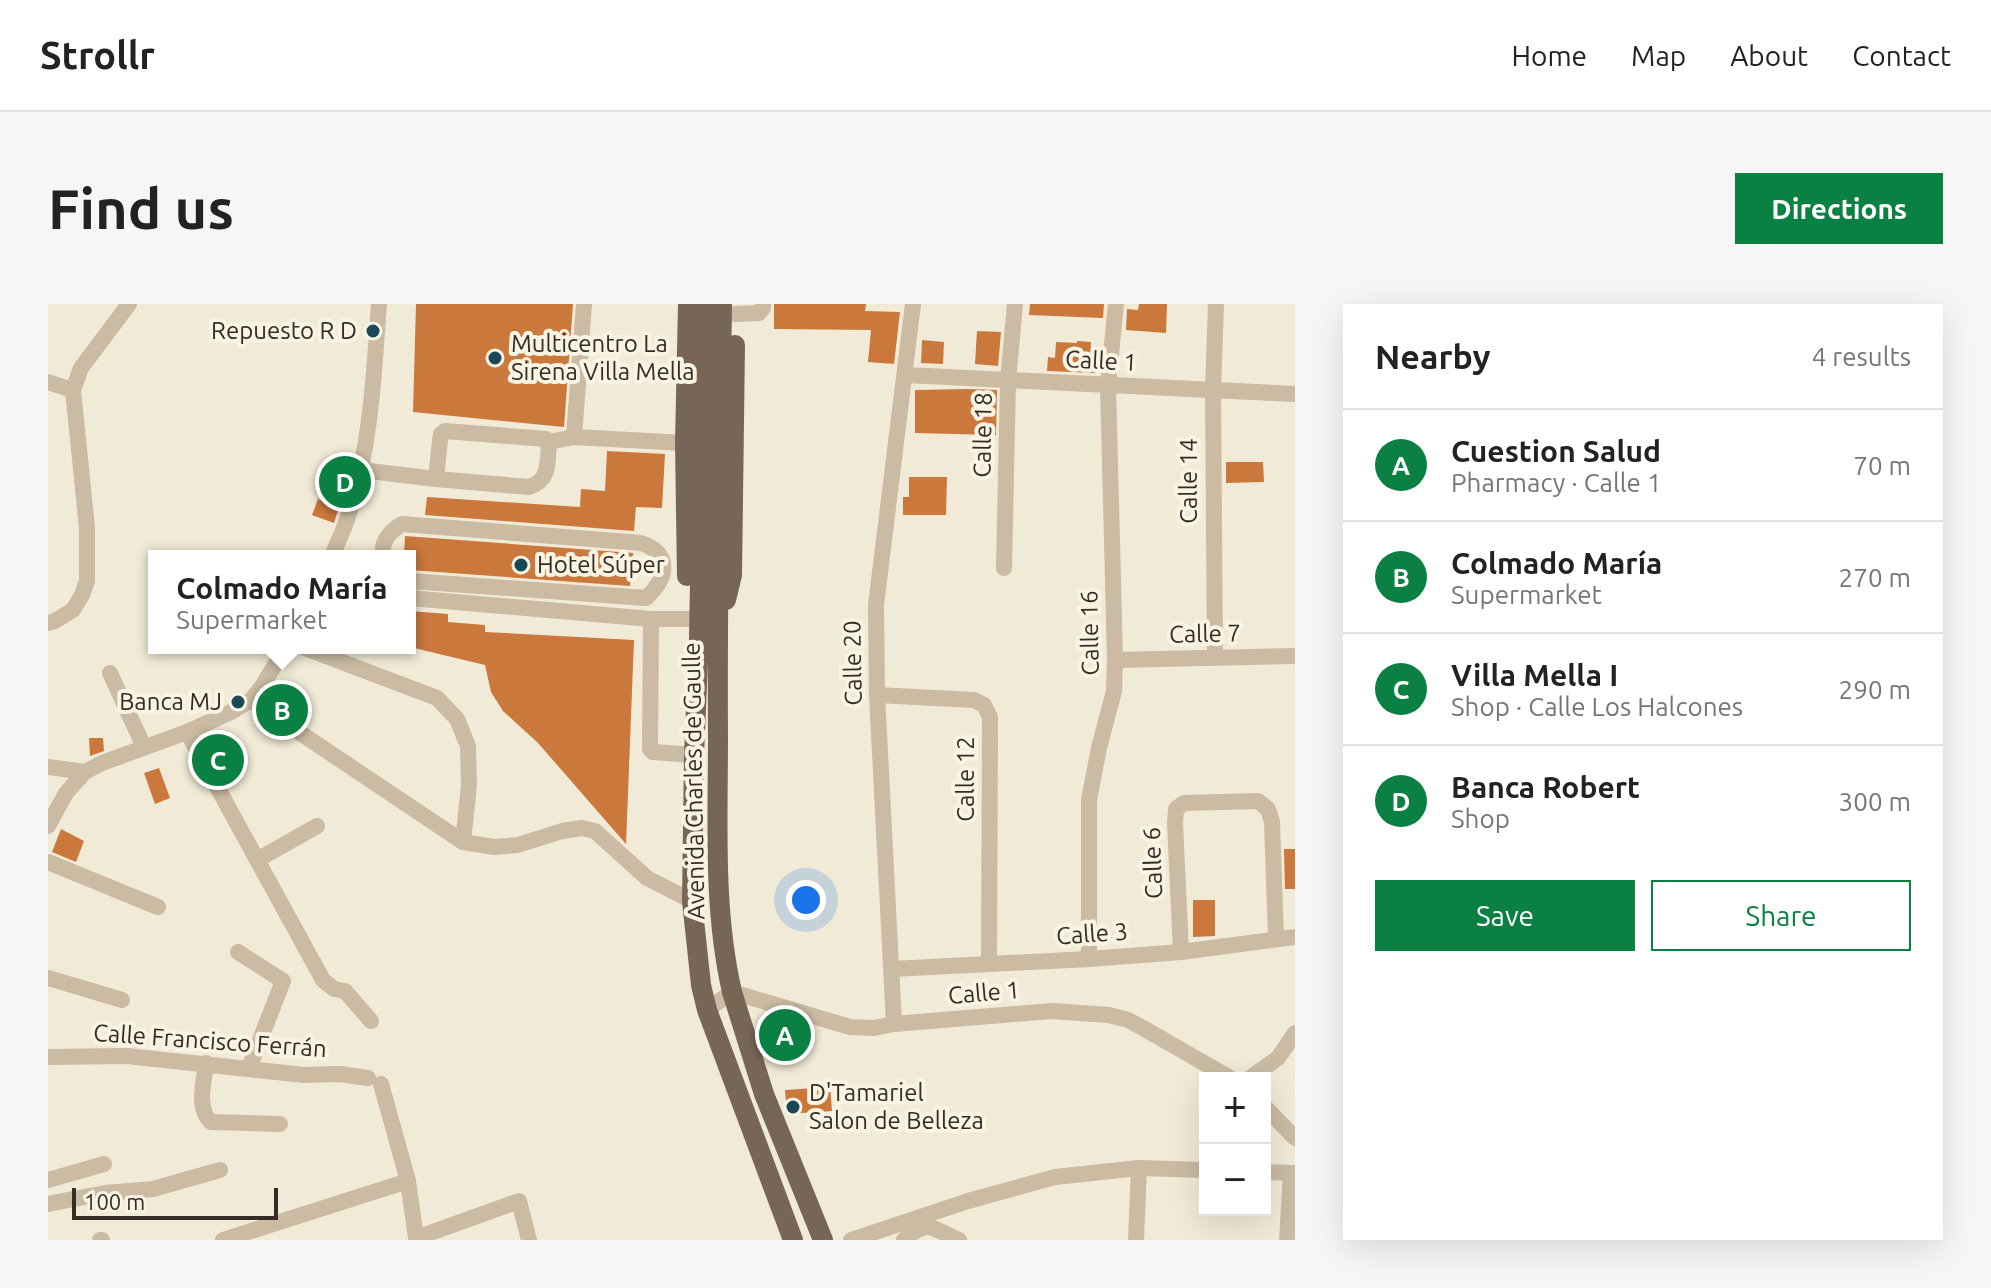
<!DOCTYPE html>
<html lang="en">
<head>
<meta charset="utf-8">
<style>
	:root { --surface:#fff; --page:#f6f6f6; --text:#222; --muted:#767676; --line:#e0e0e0; --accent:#0b8043 }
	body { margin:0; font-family:Ubuntu,sans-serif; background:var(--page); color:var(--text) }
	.controls { position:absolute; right:24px; bottom:24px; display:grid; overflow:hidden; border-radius:0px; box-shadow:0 8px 32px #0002 }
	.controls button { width:72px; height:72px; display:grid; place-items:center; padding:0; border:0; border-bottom:2px solid var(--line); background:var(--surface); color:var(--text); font:40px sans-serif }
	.scale { position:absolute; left:24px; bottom:20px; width:206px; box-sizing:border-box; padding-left:8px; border:4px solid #342c25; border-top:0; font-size:22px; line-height:28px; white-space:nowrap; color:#342c25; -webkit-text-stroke:6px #f9f3e3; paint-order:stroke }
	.you { position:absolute; left:758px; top:596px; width:28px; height:28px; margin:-20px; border:6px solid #fff; border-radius:50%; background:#1a73e8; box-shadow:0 0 0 12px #1a73e833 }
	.badge { display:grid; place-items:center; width:52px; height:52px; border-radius:50%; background:var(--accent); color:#fff; font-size:26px; font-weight:700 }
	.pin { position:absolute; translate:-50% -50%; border:4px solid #fff; box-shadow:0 2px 8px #0006 }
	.popup { position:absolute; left:100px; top:246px; width:268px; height:104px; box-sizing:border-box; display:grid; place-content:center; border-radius:0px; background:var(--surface); filter:drop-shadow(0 2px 6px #0005); font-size:26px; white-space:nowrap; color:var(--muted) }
	.popup b { font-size:30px; color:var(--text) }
	.popup::after { content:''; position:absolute; left:50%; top:100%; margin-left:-16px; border:16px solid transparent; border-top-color:var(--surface) }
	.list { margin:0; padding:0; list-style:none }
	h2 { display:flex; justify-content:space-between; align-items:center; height:104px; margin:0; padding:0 32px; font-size:34px }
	h2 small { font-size:26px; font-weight:400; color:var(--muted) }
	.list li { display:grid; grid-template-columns:52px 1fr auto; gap:24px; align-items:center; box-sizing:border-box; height:112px; padding:0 32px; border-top:2px solid var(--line) }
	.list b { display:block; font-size:30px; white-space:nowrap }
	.list p { margin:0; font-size:26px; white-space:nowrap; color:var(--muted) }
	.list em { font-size:26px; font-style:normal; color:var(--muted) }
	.actions { display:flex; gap:16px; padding:24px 32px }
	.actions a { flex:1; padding:18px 0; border:2px solid var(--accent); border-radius:0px; text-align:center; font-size:28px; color:var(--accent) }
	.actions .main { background:var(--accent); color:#fff }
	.map { position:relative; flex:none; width:1247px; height:936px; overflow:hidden; border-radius:0px }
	header { display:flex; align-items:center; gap:48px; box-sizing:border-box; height:112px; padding:0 40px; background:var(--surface); border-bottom:2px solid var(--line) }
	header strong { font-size:38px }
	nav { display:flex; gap:44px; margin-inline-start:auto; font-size:28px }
	.intro { display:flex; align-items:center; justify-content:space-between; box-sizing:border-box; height:192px; padding:0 48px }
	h1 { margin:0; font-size:56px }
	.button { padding:20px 36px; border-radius:0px; background:var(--accent); color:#fff; font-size:28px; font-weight:700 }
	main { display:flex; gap:48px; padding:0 48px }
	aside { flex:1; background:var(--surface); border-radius:0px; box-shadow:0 8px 32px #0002 }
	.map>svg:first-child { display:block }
</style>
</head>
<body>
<header>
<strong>Strollr</strong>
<nav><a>Home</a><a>Map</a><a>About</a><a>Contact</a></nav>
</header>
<div class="intro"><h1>Find us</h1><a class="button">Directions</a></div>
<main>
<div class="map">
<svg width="1247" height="936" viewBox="0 0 1247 936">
	<rect width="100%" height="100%" fill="#f1ead6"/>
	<!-- building -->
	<g fill="#ca783c">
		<path d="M368 0H525L516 123 365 108Z"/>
		<path d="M726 0H818L817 7 852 8 846 60 820 58 823 26 726 25Z"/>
		<path d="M982 0H1056L1055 14 981 11Z"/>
		<path d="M1091 0H1119L1118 29 1078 26 1079 5 1090 6Z"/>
		<path d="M929 27 953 28 950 62 927 60Z"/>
		<path d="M874 36 896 38 895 60 873 59Z"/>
		<path d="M1029 37 1043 38 1042 57H1049V69L999 67 1000 53 1007 54 1008 38 1029 39Z"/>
		<path d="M920 85 949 86 948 131 867 129V86Z"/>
		<path d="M559 147 617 150 614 204 588 203 586 227 377 211 379 193 532 203 533 185 557 187Z"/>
		<path d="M1178 158H1215L1216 178 1178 179Z"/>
		<path d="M861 173H899L898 211H855V193H861Z"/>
		<path d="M270 195 291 203 286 219 264 211Z"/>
		<path d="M357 232 585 249 582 282 362 266V252H356Z"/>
		<path d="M362 307 400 310V318L437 321V328L586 336 578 540 490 439 455 407 443 388 437 361 362 343Z"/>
		<path d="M41 434H55L56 447 42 452Z"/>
		<path d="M168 440 183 458 172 466 161 446Z"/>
		<path d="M111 464 122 494 107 500 96 469Z"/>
		<path d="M13 525 36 537 28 558 4 548Z"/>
		<path d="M1236 545H1247V585H1237Z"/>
		<path d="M1145 596H1167V632L1145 633Z"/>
		<path d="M728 720 750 726 746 741 724 735Z"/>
		<path d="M782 783 784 807 739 810 737 786Z"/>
	</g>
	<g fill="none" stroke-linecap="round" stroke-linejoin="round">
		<!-- minor -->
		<g stroke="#cabba2" stroke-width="16">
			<path d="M687 10 711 9 715 4V0"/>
			<path d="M858 71 1247 90"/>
			<path d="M0 78 25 86"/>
			<path d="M526 133 536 0"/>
			<path d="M313 166 388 175 481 183C503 176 499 158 501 138"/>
			<path d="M388 175 392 136 393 130 397 127 498 135 501 138 526 133 637 139"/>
			<path d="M284 252C290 237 298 222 302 206 323 140 326 69 331 0"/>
			<path d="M334 252C334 236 342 227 354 220L593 239C625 250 619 275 598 294L362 277"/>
			<path d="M956 264 960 77 967 0"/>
			<path d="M362 294 603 315H640"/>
			<path d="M603 315 602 445 605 448 646 451"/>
			<path d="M0 319 5 318 25 306 34 291 39 277V224L25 86 33 64 81 0"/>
			<path d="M257 344 389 394 409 415 420 442 421 481 415 538"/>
			<path d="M1167 353 1165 86 1168 0"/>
			<path d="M1067 356 1247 352"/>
			<path d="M62 369 96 443"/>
			<path d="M829 391 926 396 936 401 942 413 941 659"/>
			<path d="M203 396 415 538 446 543 470 541 514 527 534 524 547 527 599 574 644 597"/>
			<path d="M139 428 275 676 286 685 297 687 323 717"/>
			<path d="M0 463 37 468"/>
			<path d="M0 522 18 489 37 468 54 459 139 428 183 408 203 396 213 384 237 344"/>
			<path d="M209 556 269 522"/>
			<path d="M0 558 110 603"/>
			<path d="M190 648 235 677 201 764"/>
			<path d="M1133 648 1127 519 1128 505 1136 499 1210 497 1220 505 1224 518 1228 635"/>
			<path d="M1041 655V496L1051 444 1066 387 1067 356 1060 81 1068 0"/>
			<path d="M844 665 1041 655 1133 648 1247 633"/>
			<path d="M0 674 74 696"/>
			<path d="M659 706 684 688 802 723 826 724 846 720 1004 707 1061 711 1080 716 1095 724 1182 774"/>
			<path d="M846 720 829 391 828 301 865 0"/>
			<path d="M0 753 79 752 256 771 292 770 320 774"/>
			<path d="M158 759C156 778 148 805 163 818L232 820"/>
			<path d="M1202 774 1230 754 1247 729"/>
			<path d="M333 780 360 877 368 934 471 897 481 936"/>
			<path d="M1217 803 1247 834"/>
			<path d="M1217 868 1247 869"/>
			<path d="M0 876 56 860"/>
			<path d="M0 900 57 889 105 885 172 866"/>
			<path d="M52 936H54"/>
			<path d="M175 936 360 877"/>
			<path d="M803 936 920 897 1007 873 1091 864 1157 866"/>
			<path d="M856 936C880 914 885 925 911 936"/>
			<path d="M1088 936 1091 864"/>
			<path d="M1239 936 1243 869"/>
		</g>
		<!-- major -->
		<g stroke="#765" stroke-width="20">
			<path d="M657 0 651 335 646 451 644 597 653 681 659 706 745 936"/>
			<path d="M674 0C672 144 669 289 670 433 670 518 665 605 684 688L716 790 775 936"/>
			<path d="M639 272 637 139 640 0"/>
			<path d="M678 296 684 271 687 41"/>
		</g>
	</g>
	<!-- markers -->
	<g fill="#1a4856" stroke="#f9f3e3" stroke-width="3">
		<circle cx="325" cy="27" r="8"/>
		<circle cx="447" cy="54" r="8"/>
		<circle cx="473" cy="261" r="8"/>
		<circle cx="190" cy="398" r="8"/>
		<circle cx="745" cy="803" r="8"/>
	</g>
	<g text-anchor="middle" stroke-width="8" stroke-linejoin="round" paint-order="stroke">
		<!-- poi labels -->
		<g font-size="24" fill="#342c25" stroke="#f9f3e3" text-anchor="start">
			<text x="309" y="35" text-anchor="end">Repuesto R D</text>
			<text x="463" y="48">Multicentro La<tspan x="463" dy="28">Sirena Villa Mella</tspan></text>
			<text x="489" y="269">Hotel Súper</text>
			<text x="174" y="406" text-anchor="end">Banca MJ</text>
			<text x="761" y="797">D'Tamariel<tspan x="761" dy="28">Salon de Belleza</tspan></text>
		</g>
		<!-- street labels -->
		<g font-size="24" fill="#342c25" stroke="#f9f3e3">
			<text transform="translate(1053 57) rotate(3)" y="8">Calle 1</text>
			<text transform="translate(935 131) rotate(-89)" y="8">Calle 18</text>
			<text transform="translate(1141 177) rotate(-90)" y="8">Calle 14</text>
			<text transform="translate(1042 329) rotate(-91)" y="8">Calle 16</text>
			<text transform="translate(1157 330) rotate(-1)" y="8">Calle 7</text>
			<text transform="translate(805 359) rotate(-91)" y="8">Calle 20</text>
			<text transform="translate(918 475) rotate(-90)" y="8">Calle 12</text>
			<text transform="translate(646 477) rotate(-91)" y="8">Avenida Charles de Gaulle</text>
			<text transform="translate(1105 559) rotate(-92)" y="8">Calle 6</text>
			<text transform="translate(1044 630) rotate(-4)" y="8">Calle 3</text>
			<text transform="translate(936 689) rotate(-5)" y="8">Calle 1</text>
			<text transform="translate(162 737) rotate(4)" y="8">Calle Francisco Ferrán</text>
		</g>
	</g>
</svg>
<div class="controls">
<button>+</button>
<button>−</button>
</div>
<div class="scale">100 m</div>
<div class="you"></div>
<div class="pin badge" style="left:737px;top:731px">A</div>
<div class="pin badge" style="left:234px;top:406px">B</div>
<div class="popup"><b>Colmado María</b>Supermarket</div>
<div class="pin badge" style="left:170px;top:456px">C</div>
<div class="pin badge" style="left:297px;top:178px">D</div>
</div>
<aside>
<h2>Nearby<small>4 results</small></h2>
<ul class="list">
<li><span class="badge">A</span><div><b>Cuestion Salud</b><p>Pharmacy · Calle 1</p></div><em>70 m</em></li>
<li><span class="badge">B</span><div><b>Colmado María</b><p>Supermarket</p></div><em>270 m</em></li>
<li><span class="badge">C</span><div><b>Villa Mella I</b><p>Shop · Calle Los Halcones</p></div><em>290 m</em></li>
<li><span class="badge">D</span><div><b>Banca Robert</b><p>Shop</p></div><em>300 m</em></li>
</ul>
<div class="actions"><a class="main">Save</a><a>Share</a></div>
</aside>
</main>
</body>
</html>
